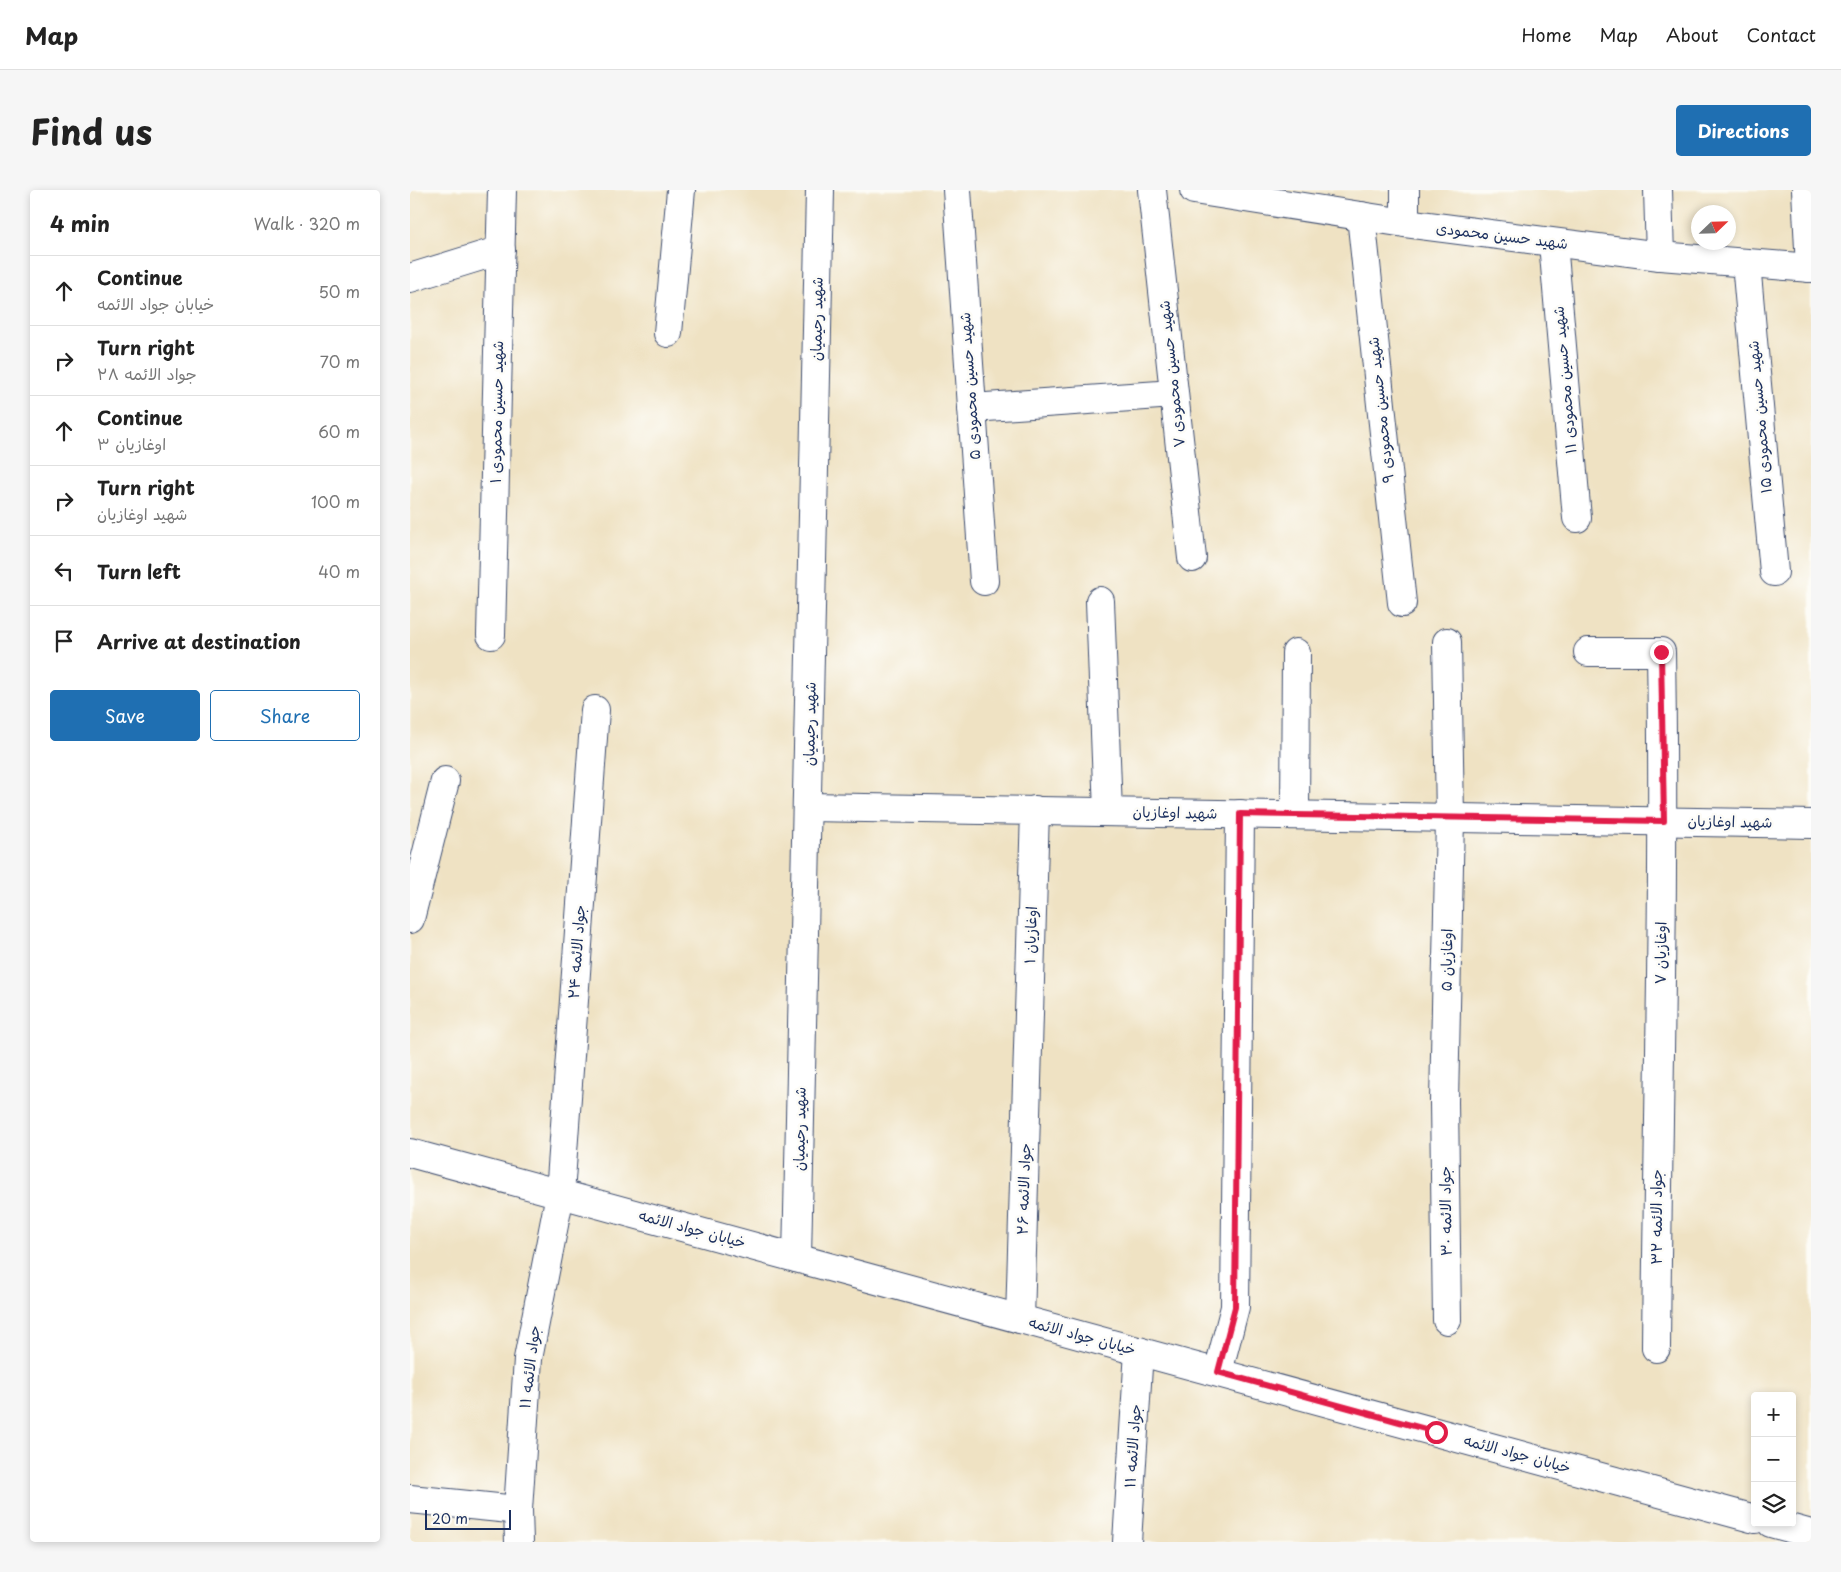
<!DOCTYPE html>
<html lang="en">
<head>
<meta charset="utf-8">
<style>
	:root { --surface:#fff; --page:#f6f6f6; --text:#222; --muted:#767676; --line:#e0e0e0; --accent:#1f6fb2 }
	body { margin:0; font-family:"Playpen Sans","Playpen Sans Arabic",sans-serif; background:var(--page); color:var(--text) }
	.controls { position:absolute; right:15px; bottom:15px; display:grid; overflow:hidden; border-radius:5px; box-shadow:0 2px 8px #0003 }
	.controls button { width:45px; height:45px; display:grid; place-items:center; padding:0; border:0; border-bottom:1px solid var(--line); background:var(--surface); color:var(--text); font:25px sans-serif }
	.compass { position:absolute; left:1281px; top:15px; width:45px; height:45px; border-radius:50%; background:var(--surface); box-shadow:0 2px 8px #0003; rotate:67deg }
	.scale { position:absolute; left:15px; bottom:12px; width:86px; box-sizing:border-box; padding-left:5px; border:2px solid #1b2f5e; border-top:0; font-size:14px; line-height:18px; white-space:nowrap; color:#1b2f5e; -webkit-text-stroke:4px #fdfcf7; paint-order:stroke }
	.stop { position:absolute; width:15px; height:15px; margin:-11px; border:4px solid #e11d48; border-radius:50%; background:#fff }
	.stop.end { background:#e11d48; border-color:#fff; box-shadow:0 1px 5px #0008 }
	.list { margin:0; padding:0; list-style:none }
	h2 { display:flex; justify-content:space-between; align-items:center; height:65px; margin:0; padding:0 20px; font-size:21px }
	h2 small { font-size:16px; font-weight:400; color:var(--muted) }
	.list li { display:grid; grid-template-columns:32px 1fr auto; gap:15px; align-items:center; box-sizing:border-box; height:70px; padding:0 20px; border-top:1px solid var(--line) }
	.list b { display:block; font-size:19px; white-space:nowrap }
	.list p { margin:0; font-size:16px; white-space:nowrap; color:var(--muted) }
	.list em { font-size:16px; font-style:normal; color:var(--muted) }
	.actions { display:flex; gap:10px; padding:15px 20px }
	.actions a { flex:1; padding:11px 0; border:1px solid var(--accent); border-radius:5px; text-align:center; font-size:18px; color:var(--accent) }
	.actions .main { background:var(--accent); color:#fff }
	.icon { flex:none; width:28px; height:28px; fill:none; stroke:currentColor; stroke-width:2; stroke-linecap:round; stroke-linejoin:round }
	.map { position:relative; flex:none; width:1401px; height:1352px; overflow:hidden; border-radius:5px }
	header { display:flex; align-items:center; gap:30px; box-sizing:border-box; height:70px; padding:0 25px; background:var(--surface); border-bottom:1px solid var(--line) }
	header strong { font-size:24px }
	nav { display:flex; gap:28px; margin-inline-start:auto; font-size:18px }
	.intro { display:flex; align-items:center; justify-content:space-between; box-sizing:border-box; height:120px; padding:0 30px }
	h1 { margin:0; font-size:35px }
	.button { padding:12px 22px; border-radius:5px; background:var(--accent); color:#fff; font-size:18px; font-weight:700 }
	main { display:flex; gap:30px; padding:0 30px }
	aside { flex:1; background:var(--surface); border-radius:5px; box-shadow:0 2px 8px #0003 }
	.map>svg:first-child { display:block }
</style>
</head>
<body>
<header>
<strong>Map</strong>
<nav><a>Home</a><a>Map</a><a>About</a><a>Contact</a></nav>
</header>
<div class="intro"><h1>Find us</h1><a class="button">Directions</a></div>
<main>
<aside>
<h2>4 min<small>Walk · 320 m</small></h2>
<ul class="list">
<li><svg class="icon" aria-label="ahead" viewBox="0 0 24 24"><path d="M12 20V5M6 11l6-6 6 6"/></svg><div><b>Continue</b><p>خیابان جواد الائمه</p></div><em>50 m</em></li>
<li><svg class="icon" aria-label="right" viewBox="0 0 24 24"><path d="M7 20v-9h11M14 6l5 5-5 5"/></svg><div><b>Turn right</b><p>جواد الائمه ۲۸</p></div><em>70 m</em></li>
<li><svg class="icon" aria-label="ahead" viewBox="0 0 24 24"><path d="M12 20V5M6 11l6-6 6 6"/></svg><div><b>Continue</b><p>اوغازیان ۳</p></div><em>60 m</em></li>
<li><svg class="icon" aria-label="right" viewBox="0 0 24 24"><path d="M7 20v-9h11M14 6l5 5-5 5"/></svg><div><b>Turn right</b><p>شهید اوغازیان</p></div><em>100 m</em></li>
<li><svg class="icon" aria-label="left" viewBox="0 0 24 24"><path d="M17 20v-9H6M10 6l-5 5 5 5"/></svg><div><b>Turn left</b></div><em>40 m</em></li>
<li><svg class="icon" aria-label="arrive" viewBox="0 0 24 24"><path d="M6 21V4h12l-3 4 3 4H6"/></svg><div><b>Arrive at destination</b></div></li>
</ul>
<div class="actions"><a class="main">Save</a><a>Share</a></div>
</aside>
<div class="map">
<svg width="1401" height="1352" viewBox="0 0 1401 1352">
	<rect width="100%" height="100%" fill="#fdfcf7"/>
	<filter id="ink" filterUnits="userSpaceOnUse"><feTurbulence type="fractalNoise" baseFrequency=".02" numOctaves="2"/><feDisplacementMap in="SourceGraphic" scale="10" xChannelSelector="R" yChannelSelector="G"/><feConvolveMatrix kernelMatrix="1 2 1 2 8 2 1 2 1" color-interpolation-filters="sRGB"/></filter>
	<filter id="wash" filterUnits="userSpaceOnUse"><feTurbulence type="fractalNoise" baseFrequency=".0096" numOctaves="4" result="noise"/><feDisplacementMap in="SourceGraphic" scale="20" xChannelSelector="R" yChannelSelector="G"/><feGaussianBlur stdDeviation="1.12" result="paint"/><feColorMatrix in="noise" values="0 0 0 0 0 0 0 0 0 0 0 0 0 0 0 0 0 1.4 0 .05"/><feComposite in="paint" operator="in"/></filter>
	<g filter="url(#wash)">
		<rect width="100%" height="100%" fill="#efe2c3"/>
	</g>
	<g filter="url(#ink)">
		<g fill="none" stroke-linecap="round" stroke-linejoin="round">
			<defs>
				<g id="minor">
					<path d="M547 0 574 391"/>
					<path d="M742 0 782 368"/>
					<path d="M784 0 995 33 1250 66 1401 78"/>
					<path d="M995 0V33"/>
					<path d="M1248 0 1250 66"/>
					<path d="M1396 0 1400 78"/>
					<path d="M951 26 992 413"/>
					<path d="M1143 53 1167 328"/>
					<path d="M1336 73 1364 382"/>
					<path d="M0 88 91 60"/>
					<path d="M258 143 271 0"/>
					<path d="M562 218 764 204"/>
					<path d="M690 411 698 622"/>
					<path d="M81 445 92 0"/>
					<path d="M1037 452 1040 628 1034 912 1037 1130"/>
					<path d="M1178 462H1251C1255 694 1248 926 1246 1158"/>
					<path d="M398 617 1401 634"/>
					<path d="M885 625 886 463"/>
					<path d="M0 729 35 591"/>
					<path d="M0 963 1345 1329"/>
					<path d="M387 1068 410 0"/>
					<path d="M610 1129 625 620"/>
					<path d="M808 1182 825 1117 830 624"/>
					<path d="M0 1309 108 1320"/>
					<path d="M1361 1333 1401 1344"/>
					<path d="M109 1352 108 1320 118 1169 150 1004 185 520"/>
					<path d="M717 1352 729 1161"/>
				</g>
			</defs>
			<!-- minor casing -->
			<use href="#minor" stroke="#3b4a6d" stroke-width="30"/>
			<!-- minor -->
			<use href="#minor" stroke="#fff" stroke-width="28"/>
		</g>
	</g>
	<g fill="none" stroke-linecap="round" stroke-linejoin="round" filter="url(#ink)">
		<!-- route -->
		<path stroke="#e11d48" stroke-width="6" d="M1026 1242 808 1182 825 1117 830 624 1254 631 1251 462"/>
	</g>
	<g text-anchor="middle" stroke-width="5" stroke-linejoin="round" paint-order="stroke">
		<!-- street labels -->
		<g font-size="15" fill="#1b2f5e" stroke="#fdfcf7">
			<text transform="translate(1092 46) rotate(7)" y="5">شهید حسین محمودی</text>
			<text transform="translate(407 129) rotate(-89)" y="5">شهید رحیمیان</text>
			<text transform="translate(762 184) rotate(-96)" y="5">شهید حسین محمودی ۷</text>
			<text transform="translate(1155 190) rotate(-95)" y="5">شهید حسین محمودی ۱۱</text>
			<text transform="translate(560 196) rotate(-94)" y="5">شهید حسین محمودی ۵</text>
			<text transform="translate(971 220) rotate(-96)" y="5">شهید حسین محمودی ۹</text>
			<text transform="translate(87 222) rotate(-89)" y="5">شهید حسین محمودی ۱</text>
			<text transform="translate(1350 227) rotate(-95)" y="5">شهید حسین محمودی ۱۵</text>
			<text transform="translate(400 534) rotate(-89)" y="5">شهید رحیمیان</text>
			<text transform="translate(765 623) rotate(1)" y="5">شهید اوغازیان</text>
			<text transform="translate(1320 632) rotate(1)" y="5">شهید اوغازیان</text>
			<text transform="translate(621 745) rotate(-88)" y="5">اوغازیان ۱</text>
			<text transform="translate(167 762) rotate(-86)" y="5">جواد الائمه ۲۴</text>
			<text transform="translate(1251 763) rotate(-89)" y="5">اوغازیان ۷</text>
			<text transform="translate(1037 770) rotate(-89)" y="5">اوغازیان ۵</text>
			<text transform="translate(390 939) rotate(-89)" y="5">شهید رحیمیان</text>
			<text transform="translate(614 999) rotate(-88)" y="5">جواد الائمه ۲۶</text>
			<text transform="translate(1036 1021) rotate(-91)" y="5">جواد الائمه ۳۰</text>
			<text transform="translate(1247 1027) rotate(-90)" y="5">جواد الائمه ۳۲</text>
			<text transform="translate(282 1039) rotate(15)" y="5">خیابان جواد الائمه</text>
			<text transform="translate(672 1146) rotate(15)" y="5">خیابان جواد الائمه</text>
			<text transform="translate(120 1177) rotate(-83)" y="5">جواد الائمه ۱۱</text>
			<text transform="translate(723 1256) rotate(-86)" y="5">جواد الائمه ۱۱</text>
			<text transform="translate(1107 1264) rotate(15)" y="5">خیابان جواد الائمه</text>
		</g>
	</g>
</svg>
<div class="controls">
<button>+</button>
<button>−</button>
<button><svg class="icon" aria-label="layers" viewBox="0 0 24 24"><path d="M12 4l9 5-9 5-9-5zM3 14l9 5 9-5"/></svg></button>
</div>
<svg class="compass" viewBox="-18 -18 36 36"><path d="M0-13l5 13h-10z" fill="#e53935"/><path d="M0 13l5-13h-10z" fill="#767676"/></svg>
<div class="scale">20 m</div>
<div class="stop" style="left:1026px;top:1242px"></div>
<div class="stop end" style="left:1251px;top:462px"></div>
</div>
</main>
</body>
</html>
